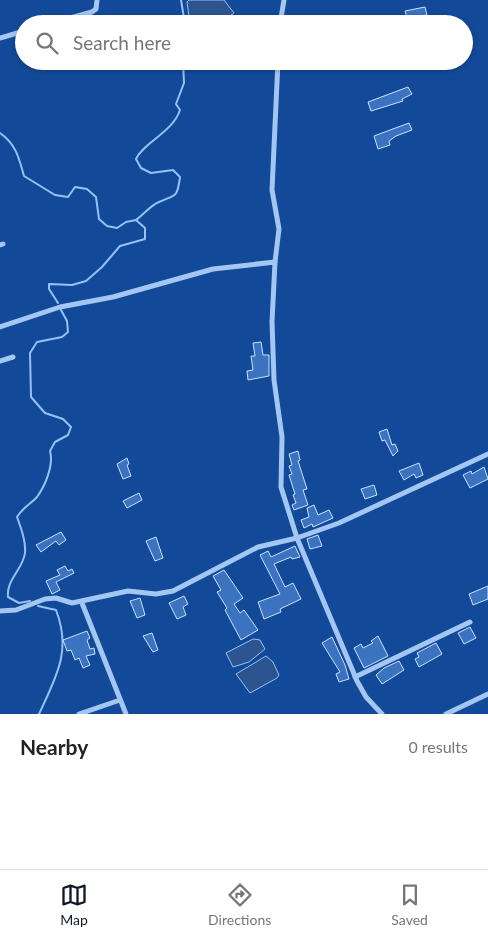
<!DOCTYPE html>
<html lang="en">
<head>
<meta charset="utf-8">
<style>
	:root { --surface:#fff; --page:#f2f2f2; --text:#222; --muted:#767676; --line:#e0e0e0; --accent:#111827 }
	body { margin:0; font-family:Lato,sans-serif; background:var(--page); color:var(--text) }
	.list { margin:0; padding:0; list-style:none }
	h2 { display:flex; justify-content:space-between; align-items:center; height:65px; margin:0; padding:0 20px; font-size:21px }
	h2 small { font-size:16px; font-weight:400; color:var(--muted) }
	.icon { flex:none; width:28px; height:28px; fill:none; stroke:currentColor; stroke-width:2; stroke-linecap:round; stroke-linejoin:round }
	.map { position:relative; flex:none; width:488px; height:714px; overflow:hidden }
	.search { position:absolute; background:var(--surface); box-shadow:0 1px 4px #0004; left:15px; right:15px; top:15px; height:55px; display:flex; align-items:center; gap:12px; box-sizing:border-box; padding:0 18px; border-radius:28px; color:var(--muted); font-size:19px }
	.sheet { height:155px; background:var(--surface) }
	nav { display:flex; justify-content:space-around; align-items:center; box-sizing:border-box; height:70px; border-top:1px solid var(--line); background:var(--surface); font-size:14px; color:var(--muted) }
	nav a { display:grid; justify-items:center; gap:2px }
	nav .on { color:var(--accent) }
	.map>svg:first-child { display:block }
</style>
</head>
<body>
<div class="map">
<svg width="488" height="714" viewBox="0 0 488 714">
	<rect width="100%" height="100%" fill="#124a99"/>
	<!-- water -->
	<g fill="#2c5590" stroke="#96c1f7">
		<path d="M189 0H224L234 13 218 24H190L187 2Z"/>
		<path d="M253 639 260 640 265 649 249 662 233 667 226 653Z"/>
		<path d="M266 656 273 662 279 675 277 678 250 693 236 674Z"/>
	</g>
	<g fill="none" stroke-linecap="round" stroke-linejoin="round">
		<!-- stream -->
		<g stroke="#96c1f7" stroke-width="2">
			<path d="M181 0 185 24"/>
			<path d="M0 133C16 144 19 158 24 176L55 195 68 197 75 187 87 189 96 197 99 219 107 226 117 228 126 222 136 220 145 228V239L120 246 102 267 86 281 72 285 49 284V289L58 303"/>
			<path d="M136 220C143 215 151 205 159 202 176 194 177 199 180 177L173 170 151 173 141 168 136 159C143 143 173 132 180 110L176 104 184 83 183 61"/>
			<path d="M30 601 19 603 8 597C6 580 23 569 25 553 26 541 21 528 17 517 24 506 31 504 37 497 45 486 54 465 50 451L55 442 68 435 71 427 63 419 45 413 31 397 30 353 37 342 62 337 68 332 67 321 61 310"/>
			<path d="M38 606 56 610C72 651 56 677 39 714"/>
		</g>
	</g>
	<!-- building -->
	<g fill="#3b73c1" stroke="#cce1fd">
		<path d="M425 7 427 15 407 18 405 11Z"/>
		<path d="M408 87 412 94 402 99 403 101 371 111 368 102Z"/>
		<path d="M409 123 412 130 396 136 389 141 390 145 378 149 374 136Z"/>
		<path d="M261 342 263 355H269V376L248 380 247 371 253 370 251 356H255L253 343Z"/>
		<path d="M387 429 392 445 395 444 398 451 393 456 385 440 382 441 379 432Z"/>
		<path d="M298 451 300 460 298 461 307 489 303 490 308 505 294 510 292 505 296 503 293 495 295 494 289 475 292 474 289 466 292 465 289 454Z"/>
		<path d="M127 458 129 464 127 465 131 476 123 479 117 464Z"/>
		<path d="M419 463 423 475 416 478 414 474 404 480 399 471Z"/>
		<path d="M484 467 488 479 470 488 463 475 471 471 472 474Z"/>
		<path d="M374 485 377 495 365 499 361 489Z"/>
		<path d="M139 493 142 500 127 508 123 501Z"/>
		<path d="M314 505 318 515 329 510 333 518 313 527 312 524 304 528 301 520 309 517 307 508Z"/>
		<path d="M61 532 66 540 59 545 56 541 41 552 36 545Z"/>
		<path d="M318 535 322 546 310 549 307 539Z"/>
		<path d="M156 537 163 558 155 561 146 541Z"/>
		<path d="M295 546 300 557 292 559 291 557 274 564 285 587 293 583 301 599 280 609 281 612 264 619 258 602 280 594 260 555 268 551 271 557Z"/>
		<path d="M65 566 68 571 72 569 74 573 56 582 60 590 52 594 46 581 60 575 57 570Z"/>
		<path d="M224 570 243 598 234 604 240 613 244 610 258 630 241 640 225 610 227 608 217 592 221 590 213 576Z"/>
		<path d="M488 586V599L473 605 469 594Z"/>
		<path d="M184 596 188 604 183 607 186 615 177 619 169 603Z"/>
		<path d="M140 598 145 615 137 618 130 601Z"/>
		<path d="M470 627 476 638 464 644 458 633Z"/>
		<path d="M87 631 90 638 87 640 90 649 94 648 95 654 86 656 90 665 83 668 79 658 75 660 71 650 67 651 63 640Z"/>
		<path d="M152 633 158 650 153 652 143 636Z"/>
		<path d="M378 636 388 656 364 668 354 648 361 644 363 648 373 643 371 641Z"/>
		<path d="M332 637 345 665 349 679 339 682 336 674 340 672 322 643Z"/>
		<path d="M436 643 442 654 419 667 415 659 419 657 417 653Z"/>
		<path d="M399 661 404 670 382 684 376 675 384 668Z"/>
	</g>
	<g fill="none" stroke-linecap="round" stroke-linejoin="round">
		<!-- street -->
		<g stroke="#a4c6f3" stroke-width="5">
			<path d="M48 24 92 12 96 9 97 0"/>
			<path d="M280 24 284 0"/>
			<path d="M0 38 24 31"/>
			<path d="M278 61 272 190 279 229 275 262 272 322 274 380 282 437 281 487 297 538 357 681 366 697 382 714"/>
			<path d="M0 245 3 244"/>
			<path d="M0 327 60 307 113 297 213 269 275 262"/>
			<path d="M0 361 13 357"/>
			<path d="M82 603 126 714"/>
			<path d="M0 611 16 610 45 599 56 598 72 603 128 591 156 594 173 591 258 547 297 538 339 523 488 454"/>
			<path d="M355 677 470 622"/>
			<path d="M79 714 120 700"/>
			<path d="M446 714 488 694"/>
		</g>
	</g>
</svg>
<div class="search"><svg class="icon" aria-label="search" viewBox="0 0 24 24"><circle cx="10" cy="10" r="6"/><path d="M15 15l6 6"/></svg>Search here</div>
</div>
<section class="sheet">
<h2>Nearby<small>0 results</small></h2>
<ul class="list">
</ul>
</section>
<nav>
<a class="on"><svg class="icon" aria-label="map" viewBox="0 0 24 24"><path d="M3 6l6-2 6 2 6-2v14l-6 2-6-2-6 2zM9 4v14M15 6v14"/></svg>Map</a>
<a><svg class="icon" aria-label="directions" viewBox="0 0 24 24"><path d="M12 3l9 9-9 9-9-9zM9 14v-3h6M13 9l2 2-2 2"/></svg>Directions</a>
<a><svg class="icon" aria-label="saved" viewBox="0 0 24 24"><path d="M7 4h10v16l-5-4-5 4z"/></svg>Saved</a>
</nav>
</body>
</html>
